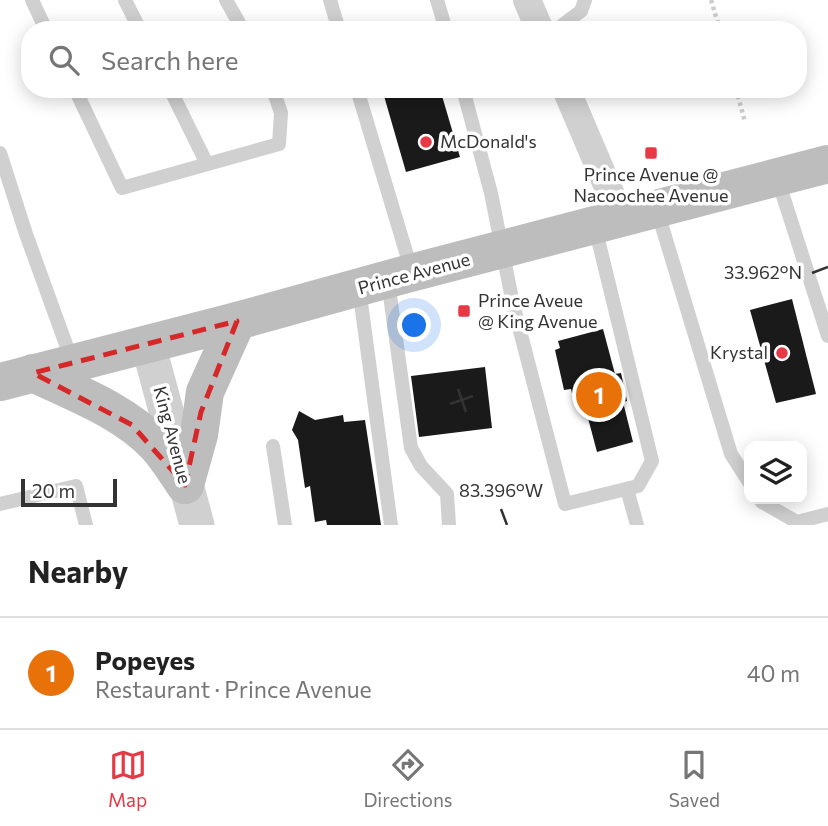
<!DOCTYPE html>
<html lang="en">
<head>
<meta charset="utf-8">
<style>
	:root { --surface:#fff; --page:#f6f6f6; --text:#222; --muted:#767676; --line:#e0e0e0; --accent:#e63946 }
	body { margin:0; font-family:Commissioner,sans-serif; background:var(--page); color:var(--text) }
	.controls { position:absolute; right:21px; bottom:21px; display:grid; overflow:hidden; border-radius:14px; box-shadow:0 4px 18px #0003 }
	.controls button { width:63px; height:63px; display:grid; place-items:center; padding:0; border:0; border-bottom:2px solid var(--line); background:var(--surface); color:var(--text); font:35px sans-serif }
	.scale { position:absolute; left:21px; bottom:18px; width:96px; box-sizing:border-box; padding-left:7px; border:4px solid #333; border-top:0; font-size:19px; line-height:24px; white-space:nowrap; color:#333; -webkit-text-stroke:5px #fff; paint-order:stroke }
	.you { position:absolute; left:415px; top:326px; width:24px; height:24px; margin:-18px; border:5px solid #fff; border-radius:50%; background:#1a73e8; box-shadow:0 0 0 10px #1a73e833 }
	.badge { display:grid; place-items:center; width:46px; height:46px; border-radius:50%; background:var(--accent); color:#fff; font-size:23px; font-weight:700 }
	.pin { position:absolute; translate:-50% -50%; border:4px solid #fff; box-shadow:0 2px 7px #0006 }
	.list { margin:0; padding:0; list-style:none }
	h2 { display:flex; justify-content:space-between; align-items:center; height:91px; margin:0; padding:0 28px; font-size:30px }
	h2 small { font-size:23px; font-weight:400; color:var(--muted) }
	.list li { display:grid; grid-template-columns:46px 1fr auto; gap:21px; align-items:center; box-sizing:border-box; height:112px; padding:0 28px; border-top:2px solid var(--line) }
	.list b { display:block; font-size:26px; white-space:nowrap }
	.list p { margin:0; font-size:23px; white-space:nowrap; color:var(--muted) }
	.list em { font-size:23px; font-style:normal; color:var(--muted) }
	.icon { flex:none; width:38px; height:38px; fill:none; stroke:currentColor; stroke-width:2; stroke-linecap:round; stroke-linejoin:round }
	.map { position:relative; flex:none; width:828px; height:525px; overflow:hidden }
	.search { position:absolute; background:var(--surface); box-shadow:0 4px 18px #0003; left:21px; right:21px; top:21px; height:77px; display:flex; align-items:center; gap:18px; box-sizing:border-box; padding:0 24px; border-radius:28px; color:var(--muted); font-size:26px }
	.sheet { height:203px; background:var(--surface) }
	nav { display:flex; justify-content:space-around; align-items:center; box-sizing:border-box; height:98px; border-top:2px solid var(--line); background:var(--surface); font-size:19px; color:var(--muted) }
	nav a { display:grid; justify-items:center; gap:4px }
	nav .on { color:var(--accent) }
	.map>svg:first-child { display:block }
</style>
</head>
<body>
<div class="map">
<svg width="828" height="525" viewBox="0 0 828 525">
	<rect width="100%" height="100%" fill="#fff"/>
	<!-- building -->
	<g fill="#1a1a1a">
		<path d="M382 89H440L460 157 406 172Z"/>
		<path d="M792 299 816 394 776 403 750 310Z"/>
		<path d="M603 329 615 374 621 373 627 401 623 402 633 442 597 452 584 403 575 405 571 389 564 390 555 350 560 348 558 341Z"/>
		<path d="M485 367 492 428 419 437 411 376Z"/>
		<path d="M299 411 315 420 343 415 344 422 365 420 381 525H327L326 520 315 522 310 486 305 488 298 440 292 430Z"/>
	</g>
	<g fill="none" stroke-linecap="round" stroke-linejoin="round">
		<!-- path -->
		<g stroke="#cdcdcd" stroke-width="4.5" stroke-dasharray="3.5 3.5" stroke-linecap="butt">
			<path d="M711 0 720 30"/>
			<path d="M736 89 745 122"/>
		</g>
		<!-- service -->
		<g stroke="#d0d0d0" stroke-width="14">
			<path d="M32 0 46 30"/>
			<path d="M125 0 140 30"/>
			<path d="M226 0 243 30"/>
			<path d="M330 0 339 30"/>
			<path d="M437 0 446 30"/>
			<path d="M556 30 581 11 585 0"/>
			<path d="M75 89 122 188 279 144 281 113 273 89"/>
			<path d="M170 89 207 164"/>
			<path d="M357 89 412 272"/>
			<path d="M463 89 491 193 513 304 565 504 638 486 652 461 595 227"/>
			<path d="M0 153 26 234 72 361"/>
			<path d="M777 177 828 336"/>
			<path d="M657 210 731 454 749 482"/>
			<path d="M388 281 411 448 421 466 447 494 449 525"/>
			<path d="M359 288 391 525"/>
			<path d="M273 446 285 525"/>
			<path d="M627 489 637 525"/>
			<path d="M760 499 762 502 797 522 828 514"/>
			<path d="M0 504 76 486 86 525"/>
		</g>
		<!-- minor -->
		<g stroke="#d0d0d0" stroke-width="28">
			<path d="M527 0 540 30"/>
			<path d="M566 89 621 218"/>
		</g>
		<!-- tertiary -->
		<path stroke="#d0d0d0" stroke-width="35" d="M148 344 197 525"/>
		<!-- secondary -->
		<g stroke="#bdbdbd" stroke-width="38">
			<path d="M33 373C75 393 124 411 156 445 167 457 176 472 185 485"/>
			<path d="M0 382 237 321 403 275 828 164"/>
			<path d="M185 485 199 435 205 392 237 321"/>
		</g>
	</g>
	<!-- marked area -->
	<path fill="none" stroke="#d62828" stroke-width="5" stroke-dasharray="14 9" stroke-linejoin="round" d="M237 321 201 412 185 485 132 425 33 373Z"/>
	<!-- ticks -->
	<path fill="none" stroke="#333" stroke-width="2.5" d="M812 273 828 267M458 389 466 412M450 404 473 396M501 509 507 525"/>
	<!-- markers -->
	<g fill="#e63946" stroke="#fff" stroke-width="2.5">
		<circle cx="426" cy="142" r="7"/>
		<rect x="644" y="146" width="14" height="14" rx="3.5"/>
		<rect x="457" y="304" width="14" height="14" rx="3.5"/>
		<circle cx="782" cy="353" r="7"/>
	</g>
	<g text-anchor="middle" stroke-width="7" stroke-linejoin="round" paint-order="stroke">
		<!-- poi labels -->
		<g font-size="18" fill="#333" stroke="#fff" text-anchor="start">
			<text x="440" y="148">McDonald's</text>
			<text x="651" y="181" text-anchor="middle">Prince Avenue @<tspan x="651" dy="21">Nacoochee Avenue</tspan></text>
			<text x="478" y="307">Prince Aveue<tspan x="478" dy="21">@ King Avenue</tspan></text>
			<text x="768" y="359" text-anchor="end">Krystal</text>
		</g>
		<!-- street labels -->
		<g font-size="18" fill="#333" stroke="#fff">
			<text transform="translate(414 274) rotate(-15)" y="6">Prince Avenue</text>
			<text transform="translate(172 435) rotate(75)" y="6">King Avenue</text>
		</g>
	</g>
	<g font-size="18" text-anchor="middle" fill="#333" stroke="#fff" stroke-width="7" stroke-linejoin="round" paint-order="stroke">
		<text x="763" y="279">33.962°N</text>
		<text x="501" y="497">83.396°W</text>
	</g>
</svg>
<div class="controls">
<button><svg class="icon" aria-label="layers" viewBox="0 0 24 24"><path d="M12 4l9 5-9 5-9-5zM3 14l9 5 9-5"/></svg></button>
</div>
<div class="scale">20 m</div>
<div class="you"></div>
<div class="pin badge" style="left:599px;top:395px;background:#e8710a">1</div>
<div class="search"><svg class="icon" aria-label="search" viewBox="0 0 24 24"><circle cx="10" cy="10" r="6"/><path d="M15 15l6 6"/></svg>Search here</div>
</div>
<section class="sheet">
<h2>Nearby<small></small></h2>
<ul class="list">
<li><span class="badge" style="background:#e8710a">1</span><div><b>Popeyes</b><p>Restaurant · Prince Avenue</p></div><em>40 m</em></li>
</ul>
</section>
<nav>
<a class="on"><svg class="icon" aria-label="map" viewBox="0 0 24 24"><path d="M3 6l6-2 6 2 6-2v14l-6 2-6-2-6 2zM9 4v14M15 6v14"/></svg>Map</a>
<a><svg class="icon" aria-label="directions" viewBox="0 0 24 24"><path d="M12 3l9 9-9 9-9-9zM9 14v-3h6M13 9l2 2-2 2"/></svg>Directions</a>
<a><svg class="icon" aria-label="saved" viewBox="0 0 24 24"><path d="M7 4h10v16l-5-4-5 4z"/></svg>Saved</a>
</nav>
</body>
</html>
